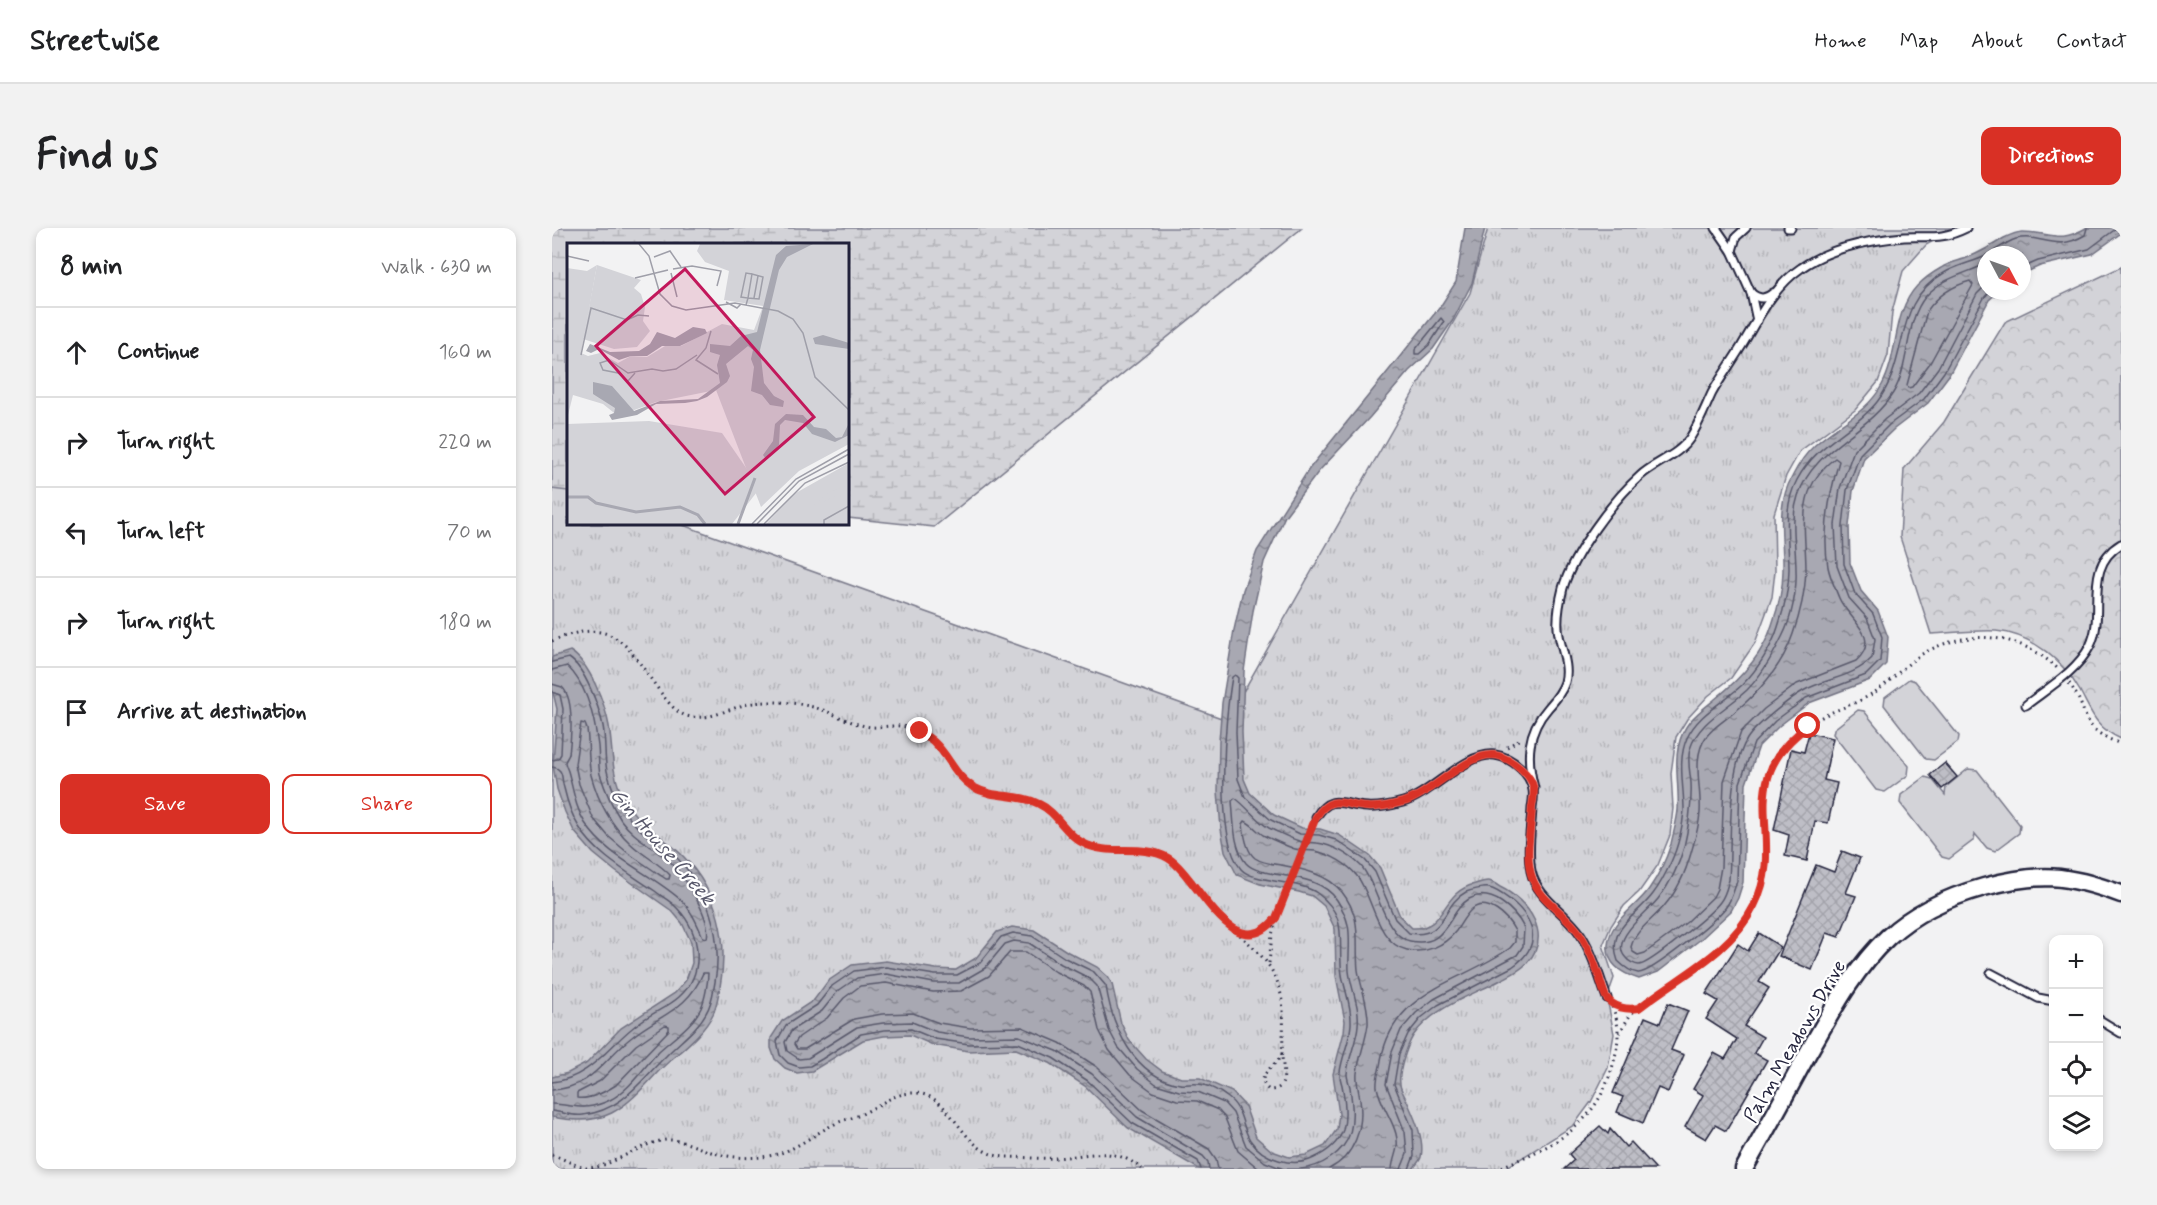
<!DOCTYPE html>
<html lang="en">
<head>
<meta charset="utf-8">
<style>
	:root { --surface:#fff; --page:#f2f2f2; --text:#202124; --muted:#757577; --line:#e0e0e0; --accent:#d93025 }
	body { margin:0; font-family:Mynerve,sans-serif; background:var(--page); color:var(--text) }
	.controls { position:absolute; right:18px; bottom:18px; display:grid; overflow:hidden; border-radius:12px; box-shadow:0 3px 9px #0003 }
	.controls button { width:54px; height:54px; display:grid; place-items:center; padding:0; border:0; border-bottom:2px solid var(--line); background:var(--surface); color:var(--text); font:30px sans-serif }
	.compass { position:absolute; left:1425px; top:18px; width:54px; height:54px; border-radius:50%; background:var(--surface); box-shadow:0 3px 9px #0003; rotate:131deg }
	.stop { position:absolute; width:18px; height:18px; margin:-14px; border:4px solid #d93025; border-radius:50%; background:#fff }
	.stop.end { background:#d93025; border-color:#fff; box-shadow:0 2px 6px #0008 }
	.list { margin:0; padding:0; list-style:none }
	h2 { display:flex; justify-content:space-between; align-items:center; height:78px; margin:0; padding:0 24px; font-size:26px }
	h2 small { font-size:20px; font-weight:400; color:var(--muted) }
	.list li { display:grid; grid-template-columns:39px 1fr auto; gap:18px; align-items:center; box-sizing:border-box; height:90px; padding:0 24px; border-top:2px solid var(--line) }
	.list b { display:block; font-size:22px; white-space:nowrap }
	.list em { font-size:20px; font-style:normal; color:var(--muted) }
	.actions { display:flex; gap:12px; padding:18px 24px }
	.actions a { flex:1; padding:14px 0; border:2px solid var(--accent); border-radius:12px; text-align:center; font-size:21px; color:var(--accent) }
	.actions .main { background:var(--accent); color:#fff }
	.icon { flex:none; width:33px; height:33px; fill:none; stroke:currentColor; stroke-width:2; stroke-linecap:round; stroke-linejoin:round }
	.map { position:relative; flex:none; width:1569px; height:941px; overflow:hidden; border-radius:12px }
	header { display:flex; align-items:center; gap:36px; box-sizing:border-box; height:84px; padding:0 30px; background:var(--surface); border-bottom:2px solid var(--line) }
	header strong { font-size:28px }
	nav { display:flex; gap:33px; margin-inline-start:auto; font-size:21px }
	.intro { display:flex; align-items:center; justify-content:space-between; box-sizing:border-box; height:144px; padding:0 36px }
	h1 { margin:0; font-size:42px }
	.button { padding:15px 27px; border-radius:12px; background:var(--accent); color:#fff; font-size:21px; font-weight:700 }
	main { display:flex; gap:36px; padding:0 36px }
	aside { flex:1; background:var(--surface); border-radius:12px; box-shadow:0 3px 9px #0003 }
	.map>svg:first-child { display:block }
</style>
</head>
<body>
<header>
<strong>Streetwise</strong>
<nav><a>Home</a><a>Map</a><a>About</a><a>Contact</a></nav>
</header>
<div class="intro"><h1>Find us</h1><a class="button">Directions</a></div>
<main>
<aside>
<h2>8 min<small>Walk · 630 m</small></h2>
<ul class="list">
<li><svg class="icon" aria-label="ahead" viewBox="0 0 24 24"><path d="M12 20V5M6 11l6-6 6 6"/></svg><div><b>Continue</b></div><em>160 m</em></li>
<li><svg class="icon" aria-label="right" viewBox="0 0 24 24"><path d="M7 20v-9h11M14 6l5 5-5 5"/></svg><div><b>Turn right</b></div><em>220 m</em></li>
<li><svg class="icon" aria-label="left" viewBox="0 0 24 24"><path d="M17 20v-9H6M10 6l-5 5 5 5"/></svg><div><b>Turn left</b></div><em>70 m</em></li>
<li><svg class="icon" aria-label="right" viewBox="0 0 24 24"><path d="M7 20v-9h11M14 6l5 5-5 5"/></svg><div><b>Turn right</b></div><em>180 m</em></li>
<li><svg class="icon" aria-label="arrive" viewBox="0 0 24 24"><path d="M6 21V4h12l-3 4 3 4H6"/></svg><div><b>Arrive at destination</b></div></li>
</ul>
<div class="actions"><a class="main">Save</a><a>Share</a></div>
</aside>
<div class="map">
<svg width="1569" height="941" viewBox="0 0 1569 941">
	<defs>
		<pattern id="grass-tufts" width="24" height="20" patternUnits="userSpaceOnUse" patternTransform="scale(1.5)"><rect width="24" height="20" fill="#d3d3d8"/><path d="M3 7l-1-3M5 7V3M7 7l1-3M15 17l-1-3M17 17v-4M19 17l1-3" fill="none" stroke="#b5b5ba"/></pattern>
		<pattern id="forest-crowns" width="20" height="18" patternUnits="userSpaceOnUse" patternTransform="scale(1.5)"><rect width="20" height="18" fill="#d3d3d8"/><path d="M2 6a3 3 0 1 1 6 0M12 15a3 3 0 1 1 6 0" fill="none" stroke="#b5b5ba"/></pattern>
		<pattern id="wetland-marsh" width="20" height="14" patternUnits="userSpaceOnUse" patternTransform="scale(1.5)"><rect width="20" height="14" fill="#d3d3d8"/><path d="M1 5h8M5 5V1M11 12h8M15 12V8" fill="none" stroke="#b5b5ba"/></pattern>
		<pattern id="water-ripples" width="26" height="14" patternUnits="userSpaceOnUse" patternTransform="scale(1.5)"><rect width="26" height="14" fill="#a8a8b2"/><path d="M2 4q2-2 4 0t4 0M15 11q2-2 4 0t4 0" fill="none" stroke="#888892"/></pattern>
		<pattern id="building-cross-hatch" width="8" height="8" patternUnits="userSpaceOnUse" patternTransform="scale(1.5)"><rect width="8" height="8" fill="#bebec6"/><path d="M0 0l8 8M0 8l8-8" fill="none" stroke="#a3a3ab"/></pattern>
	</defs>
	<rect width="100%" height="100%" fill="#f2f2f3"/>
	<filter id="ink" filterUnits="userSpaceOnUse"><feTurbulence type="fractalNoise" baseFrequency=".0167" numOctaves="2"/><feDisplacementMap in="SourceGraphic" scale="12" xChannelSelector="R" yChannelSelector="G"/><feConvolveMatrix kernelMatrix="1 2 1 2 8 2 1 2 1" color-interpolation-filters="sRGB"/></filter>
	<g filter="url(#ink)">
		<!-- grass -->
		<path fill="url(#grass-tufts)" stroke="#7a7a8a" stroke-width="1.5" d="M936 0H1404L1374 17 1351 43 1340 84 1336 127 1326 154 1303 182 1248 223 1234 248 1222 286 1223 343 1220 369 1203 415 1179 450 1156 468 1135 491 1124 509 1119 545 1121 580 1118 607 1106 637 1087 664 1072 678 1059 698 1051 717 1062 750 1055 770 1062 806 1056 840 1039 874 1022 897 952 941H0V249L16 255V296H128L675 492 918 65Z"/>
		<!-- forest -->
		<path fill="url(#forest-crowns)" stroke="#7a7a8a" stroke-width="1.5" d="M1569 39V511C1544 500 1540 485 1528 463 1511 433 1480 406 1444 403 1423 402 1400 405 1379 406L1348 309 1352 241 1392 194 1453 94Z"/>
		<!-- wetland -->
		<path fill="url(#wetland-marsh)" stroke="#7a7a8a" stroke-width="1.5" d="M0 0H750L382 299 296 290V16H16V263L0 261Z"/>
		<!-- pitch -->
		<g fill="#d3d3d8" stroke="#7a7a8a" stroke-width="1.5">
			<path d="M1357 451 1363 453 1407 508 1406 514 1382 532 1374 531 1332 477 1333 469Z"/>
			<path d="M1306 482 1312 483 1357 538 1356 547 1333 564 1324 562 1281 506 1282 501Z"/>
			<path d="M1416 541 1425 542 1468 597 1467 605 1443 623 1435 620 1423 606 1422 612 1397 631 1390 629 1348 575 1349 567 1373 549 1380 551 1393 567 1394 559Z"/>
		</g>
		<!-- water -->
		<g fill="url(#water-ripples)" stroke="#727282" stroke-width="1.5">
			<path d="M913 0H933L920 55 901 92 881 121 857 143 818 189 767 243 733 288 712 334 701 383 692 443 690 504 692 551 698 565 722 587 750 600 768 601 787 607 818 628 828 640 848 688 860 700C895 702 888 664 923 656 926 655 932 653 936 653 940 653 945 657 948 659 977 673 1001 707 975 735 968 743 958 747 949 752 920 767 880 780 861 808 855 818 846 844 848 856 848 861 853 868 855 873 862 889 873 911 869 929 868 933 863 938 861 941H647L576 900 533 858 498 835 464 821 417 823 381 817 358 807 332 808 311 812 260 843 245 845 233 840 223 831 219 820V810L230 793 262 772 276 753 300 737 334 733 384 741 404 742 424 730 445 704 460 699 482 702 516 724 545 739 556 749 560 756 569 795 577 812 594 831 610 843 629 850H648L680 864 693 878 704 909 720 923 737 929 754 927 773 918 785 901 787 886 781 846 792 804 793 793 784 748 783 701 772 678 760 668 747 664 708 656 685 647 673 623 669 601 666 563 667 513 670 475 682 402 691 362 705 323 757 241 888 79 904 54Z"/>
			<path d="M1534 0H1569V5L1540 26 1488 38 1470 46V27H1434V63H1447L1437 72 1397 147 1376 175 1342 201 1312 230 1301 263 1297 298 1298 335 1309 363 1326 383 1336 409 1334 436 1318 452 1257 475 1227 498 1207 518 1194 556 1191 654 1186 670 1179 683 1149 711 1106 744 1087 751C1071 746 1054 737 1056 717 1058 692 1084 680 1097 661 1106 648 1114 632 1119 616 1121 606 1125 593 1126 582 1128 553 1118 525 1134 499 1141 487 1153 480 1163 471 1187 452 1211 427 1220 397 1226 380 1231 360 1231 343 1232 310 1223 279 1240 249 1246 237 1253 226 1263 217 1286 196 1315 185 1330 157 1347 126 1340 85 1365 58 1372 51 1380 45 1389 40 1397 34 1408 33 1417 29 1429 24 1441 17 1452 10 1458 7 1464 4 1471 4 1499 4 1506 16 1534 0Z"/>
			<path d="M18 423C38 435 53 476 57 498 61 522 59 546 71 569 86 598 111 607 132 629 166 665 177 712 168 759 166 768 165 777 161 786 150 809 123 826 105 845 71 882 53 900 0 889V849L16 845 35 835 69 800 123 765 134 752 140 735 139 714 130 695 120 683 63 643 41 625 22 603 13 584 5 561 1 537 5 481 0 460V429Z"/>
		</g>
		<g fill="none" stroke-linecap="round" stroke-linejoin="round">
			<!-- shore -->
			<g stroke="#58586b" stroke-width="1.5">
				<path d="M1435 27C1445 22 1454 14 1464 11 1489 5 1503 25 1533 7L1535 0"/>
				<path d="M1434 28C1421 34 1405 37 1392 45 1339 75 1359 131 1325 174 1300 205 1265 214 1245 252 1230 280 1237 311 1237 341 1237 360 1232 381 1226 399 1220 419 1205 442 1190 457 1172 474 1146 486 1135 510 1125 532 1132 558 1132 582 1131 598 1126 619 1119 634 1114 645 1108 657 1101 666 1084 689 1054 700 1066 733 1071 738 1079 744 1086 745 1099 746 1165 691 1174 679 1180 671 1182 662 1185 653L1188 555 1202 515 1223 493 1254 470 1314 447 1328 433 1330 409 1321 386 1303 366 1292 336 1291 298 1295 262 1308 226 1338 196 1372 171 1392 144 1432 70 1438 63"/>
				<path d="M1434 36C1413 46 1390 50 1374 68 1352 94 1359 136 1341 165 1315 206 1261 220 1246 268 1238 292 1244 317 1244 342 1245 362 1240 390 1230 409 1221 427 1210 447 1195 462 1176 480 1146 494 1138 521 1135 532 1138 544 1139 555 1140 577 1137 597 1132 619 1127 637 1118 656 1106 671 1096 684 1056 712 1074 730 1076 733 1083 737 1087 737 1097 737 1160 685 1168 674 1173 668 1175 659 1177 652 1180 610 1174 547 1195 511 1203 498 1237 471 1251 463 1274 450 1301 450 1320 430L1323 411 1315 390 1297 370 1285 338 1283 297 1288 260 1302 222 1333 191 1367 165 1386 140 1425 66 1434 57"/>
				<path d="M1470 40 1486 33 1537 21 1565 0"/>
				<path d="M1418 53 1421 57 1378 135 1360 159 1356 160 1355 157 1375 83C1386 67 1400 58 1418 53Z"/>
				<path d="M889 90 892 94 877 117 867 126H863V122Z"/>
				<path d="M1283 230 1287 233C1277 267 1270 303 1276 339 1278 349 1283 360 1287 370 1295 390 1331 409 1304 433L1245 456 1212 481 1189 504 1172 553 1169 639 1165 661 1161 669 1135 694 1093 725 1086 727 1081 724 1079 719C1083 702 1102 691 1113 677 1125 663 1134 643 1139 625 1143 612 1147 598 1148 585 1150 560 1139 530 1154 509 1162 498 1175 491 1185 482 1209 462 1231 436 1241 406 1248 386 1253 364 1254 343 1254 300 1242 261 1283 230Z"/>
				<path d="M0 434 17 430C33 440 47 479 51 498 54 513 52 529 55 543 57 552 61 561 64 569 72 587 87 602 102 613 108 618 116 621 121 626 156 659 171 708 163 754 161 765 160 776 154 785 145 802 127 814 114 828 88 853 71 882 31 887 21 889 10 884 0 883"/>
				<path d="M0 442 15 438C35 457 43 492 46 518 47 527 46 537 48 546 53 562 60 578 69 592 81 609 99 617 114 630 130 643 160 690 155 710L151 709C145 696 140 683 130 673 100 645 56 631 33 595 23 579 21 560 16 543 15 540 13 537 13 534 14 531 16 529 17 526 19 509 23 471 10 459L0 456"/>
				<path d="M0 464 8 467 11 481 9 526 6 531 0 532"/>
				<path d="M29 495 33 496 35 501C37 516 36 533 39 547 46 573 59 597 78 615 90 627 106 634 118 647L117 651H114L76 625 57 609 41 590 27 556 23 536Z"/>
				<path d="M0 539C4 540 5 539 8 543 11 547 10 555 12 560 15 573 20 588 27 599 44 627 77 645 103 663 110 669 119 673 125 680 149 705 154 745 127 769 116 779 100 785 88 794 59 814 39 851 0 854"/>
				<path d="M113 797 117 798V802L64 857C53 864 38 872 25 870V865L48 853 84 817Z"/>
				<path d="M0 862C41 860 52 830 80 809 109 786 136 782 151 745H156C156 755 153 771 149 780 140 798 121 810 107 823 92 839 78 862 58 872 33 884 24 877 0 876"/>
				<path d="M649 941 646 933 580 895 536 853 501 830 466 815 417 816 383 811 359 801 332 802 309 806 270 831 258 838 247 839 236 835 228 827 225 813 234 797 265 777 280 758 302 743 334 739 383 747H405L428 735 449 709 461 705 480 708 513 730 542 744 554 758C560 799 582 849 628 856 634 857 641 855 646 856 656 857 668 863 675 869 691 880 689 897 698 912 711 932 742 940 762 930 775 924 786 916 791 902 795 888 793 872 790 857 789 853 787 849 788 844 790 828 798 813 799 796 800 779 793 763 790 747 785 713 798 689 765 665 747 652 701 655 689 641 662 609 673 489 680 449L683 447 686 450 684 504 686 551 693 569 719 592 748 606 767 607 784 612 813 632 823 644 843 691 857 705C895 711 889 677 914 664 919 662 932 659 937 660 946 662 954 669 961 674 986 696 988 720 960 739L886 777 869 790 856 806 847 826 842 856 861 902 862 928 857 941"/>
				<path d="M657 941 656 934 651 928 585 889 540 846 505 823 467 808 417 809 385 804 360 794 331 795 305 799 256 830 247 831 235 823 233 814 240 802 270 783 286 763 305 750 334 746 382 755H407L433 740 453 716 462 713 477 715 509 736 537 750 545 758 557 802 566 819 585 841 604 856 627 863 646 864 672 875 681 885 694 918 713 934 731 941"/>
				<path d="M666 941 664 931 657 921 590 882 545 839 508 815 470 799 418 800 387 795 361 785 330 786 302 791 253 821H245L242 816 247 809 275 790 292 770 308 758 334 755 381 764 409 763 437 748 458 724H474L504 744 532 758 538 764 547 802 557 822 578 847 601 864 625 872 645 873 666 882 673 890 686 923 707 941"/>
				<path d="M749 941C769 939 792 925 798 905 802 890 800 874 798 859 797 855 795 850 795 846 796 830 805 813 806 797 808 778 799 761 797 743 796 728 799 711 796 697 794 688 790 680 785 672 763 640 710 653 694 635 681 619 682 592 680 573L683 570C695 578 704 593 717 600 726 604 737 610 747 613 752 615 759 614 765 615 781 617 798 627 809 638 825 655 832 708 858 713 896 721 895 684 917 671 939 659 963 682 972 700L971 718 965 727 882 771 864 785 849 802 840 824 834 856 853 904 855 926 849 941"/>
				<path d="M777 941C803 928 812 899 808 872 807 864 804 853 805 845 807 828 814 813 816 796 817 778 809 760 806 742 803 712 811 691 790 664 775 646 751 641 729 637 721 636 710 635 703 630 694 623 692 606 691 596L693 593C700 596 705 603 711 607 720 612 731 616 740 620 748 623 755 622 763 623 778 626 796 636 805 648 821 668 824 715 855 722 874 726 892 718 904 703 909 696 913 687 920 681 935 669 956 689 963 703V714L958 720C909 755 842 761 829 832 828 841 824 850 825 859 828 876 840 890 844 906 848 921 841 928 840 941"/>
			</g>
		</g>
		<!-- building -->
		<g fill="url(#building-cross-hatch)" stroke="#22223b" stroke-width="1.5">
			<path d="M1257 505 1281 510 1272 552 1285 555 1276 595 1263 593 1255 633 1233 628 1237 607 1222 602 1239 521 1252 524Z"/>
			<path d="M1393 535 1405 549 1390 561 1378 547Z"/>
			<path d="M1290 623 1308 630 1294 665 1304 668 1287 709 1275 705 1260 742 1227 728 1264 637 1282 644Z"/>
			<path d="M1207 705 1229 719 1207 754 1217 760 1192 798 1211 809 1202 825 1215 832 1174 903 1163 897 1154 911 1133 899 1151 867 1141 861 1162 825 1173 831 1185 811 1154 791 1166 773 1154 766 1186 716 1196 723Z"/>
			<path d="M1116 775 1136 783 1119 822 1132 827 1116 864 1106 860 1091 895 1065 884 1071 869 1061 865 1093 789 1108 795Z"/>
			<path d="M1048 898 1056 906 1058 901 1074 919 1079 914 1104 941H1012L1022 932 1017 926Z"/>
		</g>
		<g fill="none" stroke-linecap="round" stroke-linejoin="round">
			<defs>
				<g id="service">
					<path d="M1164 0 1180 23"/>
					<path d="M1194 0 1184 9 1180 23 1199 65 1205 93"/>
					<path d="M1236 0H1239"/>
					<path d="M1199 65C1207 72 1214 71 1221 65"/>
					<path d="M1474 477C1496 460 1525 443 1538 418 1555 384 1529 340 1569 316"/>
					<path d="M982 560C974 530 975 504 996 480 1003 472 1010 464 1013 454 1018 436 1007 417 1006 400 1005 387 1008 372 1011 360 1021 326 1061 272 1088 248 1103 234 1126 228 1138 210 1147 196 1153 180 1160 165 1169 149 1180 134 1189 119 1206 91 1221 59 1249 40 1277 20 1319 12 1352 9 1377 8 1390 12 1414 0"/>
					<path d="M764 589C780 564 791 578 815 579 826 580 840 577 851 574 880 566 913 524 943 527 959 529 979 545 981 562 982 567 981 574 980 580 979 601 975 622 979 643 985 671 1014 684 1029 707 1041 726 1047 748 1055 770"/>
					<path d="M1439 745 1486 770 1502 773"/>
					<path d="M1546 791 1569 805"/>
				</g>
				<path id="tertiary" d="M1192 941C1214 902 1235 864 1256 825 1279 785 1301 742 1336 709 1363 684 1396 669 1432 659 1487 644 1515 646 1569 666"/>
			</defs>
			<!-- service casing -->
			<use href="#service" stroke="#22223b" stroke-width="11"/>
			<!-- tertiary casing -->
			<use href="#tertiary" stroke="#22223b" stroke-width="21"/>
			<!-- path -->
			<g stroke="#22223b" stroke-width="3" stroke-dasharray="1.5 4.5" stroke-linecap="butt">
				<path d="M0 413C65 386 75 419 109 465 116 474 124 485 135 488 160 494 178 478 202 475 226 472 254 475 276 484 288 489 300 495 313 498 325 501 337 497 348 498 389 503 391 542 423 560 444 571 471 565 490 577 510 590 519 613 544 619 567 626 596 617 617 631 635 643 647 667 663 683 687 710 722 728 729 767 733 788 731 806 730 827 730 835 734 848 730 856 727 861 722 862 717 862 700 848 724 839 730 826"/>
				<path d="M1517 455C1540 486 1524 499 1569 516"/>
				<path d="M955 519 970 510"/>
				<path d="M687 703C701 709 716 700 725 690L761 597"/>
				<path d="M717 735 720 707 724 692"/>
				<path d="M1063 777 1073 781 1085 780"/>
				<path d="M1067 805C1072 798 1076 789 1082 783 1098 768 1118 759 1135 747 1152 736 1178 715 1190 699 1208 673 1216 640 1214 608 1213 581 1208 553 1224 528 1233 513 1253 498 1268 490 1284 481 1302 477 1318 467 1338 456 1352 436 1372 425 1416 400 1469 405 1506 441"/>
				<path d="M0 927C12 930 22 938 34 940 58 941 87 915 114 912 132 911 149 922 166 926 185 931 210 931 229 925 249 918 265 904 285 895 293 891 302 890 310 886 328 877 343 864 364 865 403 868 408 926 453 929 470 929 487 931 503 930 536 928 562 917 590 941"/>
				<path d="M944 941C1004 917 1047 898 1063 829 1067 812 1068 795 1060 779"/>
			</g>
			<!-- service -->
			<use href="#service" stroke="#fff" stroke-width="7"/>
			<!-- tertiary -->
			<use href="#tertiary" stroke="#fff" stroke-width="16"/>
		</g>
	</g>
	<g fill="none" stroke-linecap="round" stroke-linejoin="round" filter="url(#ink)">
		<!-- route -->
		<path stroke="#d93025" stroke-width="8" d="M368 503C372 507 378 510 382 514 397 528 403 548 421 559 442 571 466 565 487 576 505 584 513 606 531 615 557 629 590 615 616 630 646 648 681 742 724 690L764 589C780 564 791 578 815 579 826 580 840 577 851 574 880 567 918 520 947 528 961 532 979 546 982 561 982 567 981 574 980 579 979 602 972 630 981 652 990 674 1015 686 1028 706 1037 719 1042 733 1047 748 1049 754 1051 763 1054 769 1061 780 1075 782 1087 780 1127 748 1178 726 1202 678 1237 609 1177 555 1256 498"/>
	</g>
	<g text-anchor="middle" stroke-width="4.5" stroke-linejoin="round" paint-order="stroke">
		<!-- street labels -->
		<g font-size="20" fill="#22223b" stroke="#fff">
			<text transform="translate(1242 813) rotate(-60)" y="7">Palm Meadows Drive</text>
		</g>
		<!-- water labels -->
		<g font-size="21" font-style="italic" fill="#58586b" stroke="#fff">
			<text transform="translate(111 618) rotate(49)" y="7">Gin House Creek</text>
		</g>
	</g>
	<!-- overview -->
	<g transform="translate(15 15)">
		<rect width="282" height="282" fill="#f2f2f3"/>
		<path d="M133 1H282V201L232 228 194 264 149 147 89 159 51 173 36 161 6 152 0 176V25L20 28 30 22 14 110 21 113 33 110 51 120 64 113 80 114 98 103H114L155 81 187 87 196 63 157 57 162 28 138 19 130 8ZM282 220V281H199L227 251Z" fill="#d3d3d8"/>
		<path d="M30 22 74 37 67 45 74 51 78 64 76 78 83 88 70 104 47 106 16 96ZM282 242 280 257 272 252 246 263 262 249Z" fill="#d3d3d8"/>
		<path d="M82 178 155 190 193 245 165 281H0V181Z" fill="#d3d3d8"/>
		<path d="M246 1 220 14 212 27 193 107 197 140 207 153 217 158 216 164 203 162 195 152 184 148 187 124 184 116 186 107 181 103 159 121 163 133 160 139 140 154 130 158 118 160 89 161 70 172 45 177 42 172 47 170 48 165 26 151V139L45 143 67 168 93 158 131 156 153 140 150 122 153 112 143 109V101L163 103 174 93 190 89 209 12 219 3ZM126 84 138 86 140 90 113 103H95L80 113H64L52 117 32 106 24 110 19 108 23 101 43 109 72 108 83 101 90 89 108 95ZM256 92 282 100V106L248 101 246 95ZM219 171 236 172 247 184 259 186 269 195 275 194 282 180V192L268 199 245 191 236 180 218 177 213 182 212 202 199 216 196 212 206 198 208 181Z" fill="#a8a8b2"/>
		<path fill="none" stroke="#a8a8b2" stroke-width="3" d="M0 254H21L29 260 69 269 113 264 131 272 138 281M171 281 188 235"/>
		<path fill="none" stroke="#9f9fa9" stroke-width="1.5" d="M72 1 82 13 93 51 105 63 119 67 168 60 211 68 226 76 236 90 248 134 282 167M0 13 22 18M87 14 103 8 114 24M106 26 125 23 154 28 150 43M104 30 110 54M185 31 196 34 192 56 181 55ZM68 35 101 27M187 55 191 33M159 59 170 65 174 61M179 62 181 55 174 54 179 30 185 31M144 88 139 105 129 117 151 131M14 112 24 65 60 77 71 72 82 73M68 130 61 138 51 130 36 127 33 120 42 117 61 130 85 126 96 128 109 126 130 112M185 281 229 236 282 206M190 281 232 238 282 211M197 281 238 240 282 219M257 281V277L282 263"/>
		<path fill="#c2185b" fill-opacity="0.15" stroke="#c2185b" stroke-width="3" d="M118 26 247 174 158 251 29 103Z"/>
		<rect width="282" height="282" fill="none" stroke="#22223b" stroke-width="3"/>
	</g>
</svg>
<div class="controls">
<button>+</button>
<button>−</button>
<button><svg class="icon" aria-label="locate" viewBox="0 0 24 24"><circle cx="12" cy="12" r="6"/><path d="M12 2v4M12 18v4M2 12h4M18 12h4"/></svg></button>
<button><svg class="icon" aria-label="layers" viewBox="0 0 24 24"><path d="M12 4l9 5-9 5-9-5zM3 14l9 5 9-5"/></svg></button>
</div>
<svg class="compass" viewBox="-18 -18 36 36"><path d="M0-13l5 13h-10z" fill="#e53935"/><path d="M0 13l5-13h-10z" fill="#757577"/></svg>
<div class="stop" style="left:1256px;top:498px"></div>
<div class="stop end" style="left:368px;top:503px"></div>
</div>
</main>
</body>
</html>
